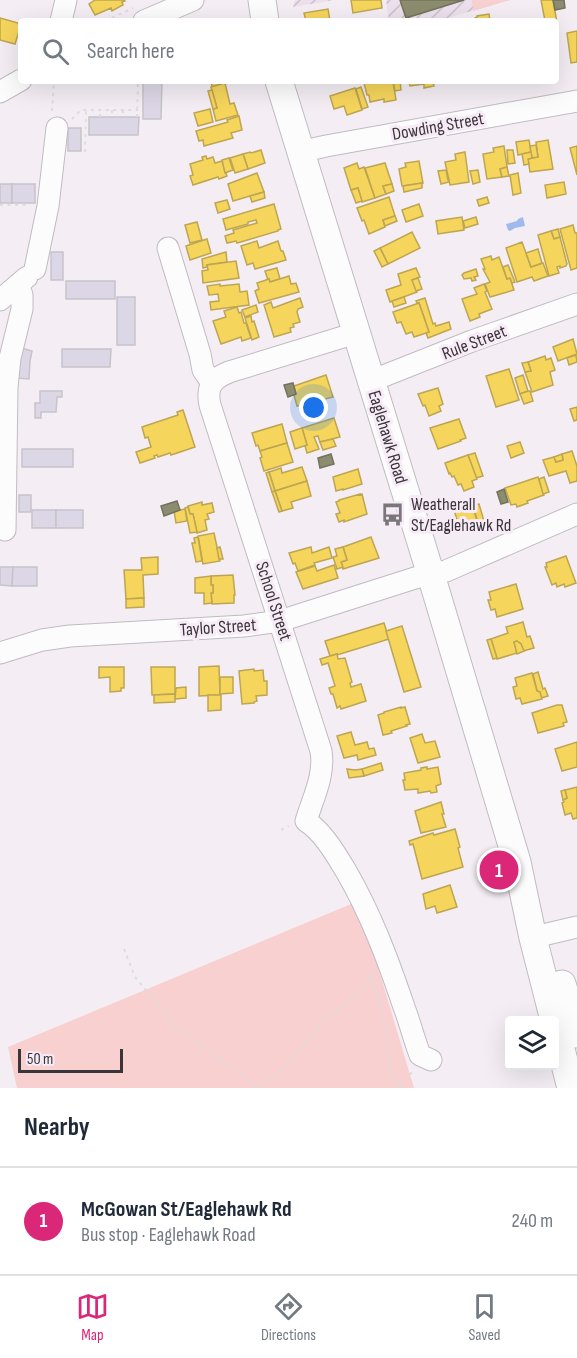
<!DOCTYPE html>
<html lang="en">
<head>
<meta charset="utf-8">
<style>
	:root { --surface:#fff; --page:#f2f2f3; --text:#1f2937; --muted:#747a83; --line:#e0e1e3; --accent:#db2777 }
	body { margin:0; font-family:"Sofia Sans Condensed",sans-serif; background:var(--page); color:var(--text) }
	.controls { position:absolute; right:18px; bottom:18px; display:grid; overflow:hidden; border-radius:6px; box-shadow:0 6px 24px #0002 }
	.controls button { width:54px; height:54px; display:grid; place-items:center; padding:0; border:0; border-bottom:2px solid var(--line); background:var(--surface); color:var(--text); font:30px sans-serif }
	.scale { position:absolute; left:18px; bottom:15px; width:105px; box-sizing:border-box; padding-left:6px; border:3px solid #393539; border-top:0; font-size:16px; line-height:21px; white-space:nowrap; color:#393539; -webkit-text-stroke:4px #f6ebf7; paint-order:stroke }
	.you { position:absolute; left:314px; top:408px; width:21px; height:21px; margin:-15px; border:4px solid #fff; border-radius:50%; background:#1a73e8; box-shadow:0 0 0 9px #1a73e833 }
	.badge { display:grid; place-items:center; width:39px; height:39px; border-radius:50%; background:var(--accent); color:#fff; font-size:20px; font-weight:700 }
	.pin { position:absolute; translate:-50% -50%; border:3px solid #fff; box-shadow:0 2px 6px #0006 }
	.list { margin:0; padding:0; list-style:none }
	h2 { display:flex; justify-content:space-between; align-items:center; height:78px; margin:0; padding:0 24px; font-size:26px }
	h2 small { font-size:20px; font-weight:400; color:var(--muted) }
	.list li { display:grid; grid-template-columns:39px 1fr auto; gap:18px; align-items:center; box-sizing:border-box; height:108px; padding:0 24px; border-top:2px solid var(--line) }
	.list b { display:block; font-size:22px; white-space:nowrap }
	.list p { margin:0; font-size:20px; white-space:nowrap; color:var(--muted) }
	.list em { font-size:20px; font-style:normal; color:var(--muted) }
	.icon { flex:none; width:33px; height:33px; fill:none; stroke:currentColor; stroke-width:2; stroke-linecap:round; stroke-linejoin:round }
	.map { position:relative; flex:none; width:577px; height:1088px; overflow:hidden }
	.search { position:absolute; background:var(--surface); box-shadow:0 6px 24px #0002; left:18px; right:18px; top:18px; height:66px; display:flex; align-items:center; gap:15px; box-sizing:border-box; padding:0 21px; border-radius:6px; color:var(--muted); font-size:22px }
	.sheet { height:186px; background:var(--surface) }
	nav { display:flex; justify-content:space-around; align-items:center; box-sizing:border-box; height:84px; border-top:2px solid var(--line); background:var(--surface); font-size:16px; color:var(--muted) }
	nav a { display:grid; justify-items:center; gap:3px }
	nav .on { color:var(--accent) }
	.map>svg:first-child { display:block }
</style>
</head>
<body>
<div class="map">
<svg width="577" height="1088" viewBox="0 0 577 1088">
	<defs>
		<pattern id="industrial-furrows" width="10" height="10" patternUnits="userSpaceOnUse" patternTransform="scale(1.5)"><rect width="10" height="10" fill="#ebe0ec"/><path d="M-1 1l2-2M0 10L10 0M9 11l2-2" fill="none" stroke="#cac1cb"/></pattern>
	</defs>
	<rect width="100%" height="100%" fill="#f4eef4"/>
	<!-- industrial -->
	<g fill="url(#industrial-furrows)">
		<path d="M295 0H335L293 7Z"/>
		<path d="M386 0H510L437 21H389Z"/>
	</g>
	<!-- grass -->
	<g fill="#f7d0cf">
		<path d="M472 0H510L473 11Z"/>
		<path d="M356 902 361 910 414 1088H17L8 1047Z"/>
	</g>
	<!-- water -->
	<path fill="#a1baec" d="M523 217 525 226 515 228 510 231 508 230 506 224 517 221 518 219Z"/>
	<!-- homes -->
	<g fill="#f6d55c" stroke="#bda552" stroke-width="1.5">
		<path d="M95 0H124L125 1 122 2 123 5 112 11 111 8 95 15 89 4Z"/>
		<path d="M351 0H381L382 8 353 13Z"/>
		<path d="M541 0H553L557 23 556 21H545Z"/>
		<path d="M328 9 330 21H306L304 13Z"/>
		<path d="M489 14 490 21H475V18L477 17V16Z"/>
		<path d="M0 18 18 23V24L21 25 15 44 0 40Z"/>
		<path d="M577 31V62L571 63 567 33Z"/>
		<path d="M211 81H223V84L212 87Z"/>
		<path d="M375 81H393L396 100 384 102V99L370 102 369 95H367L364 83Z"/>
		<path d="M393 81H400L401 90 395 91Z"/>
		<path d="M409 81H433L434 86 424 88V84L410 86Z"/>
		<path d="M225 83 230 104 234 103 238 115 216 121 213 109 217 108 211 87Z"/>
		<path d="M361 87 368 107 362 109 356 89Z"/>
		<path d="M355 88 362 110 347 115 344 106 334 109 330 96Z"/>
		<path d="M212 90 217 108 213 109 208 91Z"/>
		<path d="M210 109 213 122 198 126 194 113Z"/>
		<path d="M239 116 242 130 231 133 233 138 204 146 203 140 199 141 196 131 228 122 227 120Z"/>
		<path d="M529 140 531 152 518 155 516 142Z"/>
		<path d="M548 140 553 169 530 172 528 159 538 157 536 142Z"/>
		<path d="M536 145 538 157 532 158 530 146Z"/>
		<path d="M504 146 507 167 500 169 502 177 487 179 483 154 494 152 493 148Z"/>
		<path d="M577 146V175L570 148Z"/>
		<path d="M261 150 265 163 248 169 243 154 250 152 251 153Z"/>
		<path d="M507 150H513L515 163 508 164Z"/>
		<path d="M465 152 469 182 450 185 445 162 456 160 455 154Z"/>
		<path d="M531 152 532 158 528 159 529 164 524 165 522 154Z"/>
		<path d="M243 154 248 169 235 173 230 158Z"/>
		<path d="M206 156 207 159 213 157 215 163 222 161 227 176 219 179 218 177 193 185 190 176 193 175 190 164 203 160 202 157Z"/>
		<path d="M229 158 233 170 225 173 222 160Z"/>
		<path d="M419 161 423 183 402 186 399 169 406 167 405 163Z"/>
		<path d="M357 163 359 169 364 167 375 198 362 202 358 188 351 190 344 168Z"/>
		<path d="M385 163 392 184 383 186 386 194 375 198 365 168Z"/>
		<path d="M507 167 509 176 502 177 500 169Z"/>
		<path d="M446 170 448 180H449V182L441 184 438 171Z"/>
		<path d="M478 170 480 182 473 184 470 171Z"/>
		<path d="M257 173 264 192 233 201 228 184Z"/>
		<path d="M518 173 521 193 513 195 510 175Z"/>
		<path d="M564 182 566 194 547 198 545 185Z"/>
		<path d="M422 183V188L404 192 403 186Z"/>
		<path d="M392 184 394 191 386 194 383 186Z"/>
		<path d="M358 188 362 201 356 203 351 190Z"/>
		<path d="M264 192 265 198 252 202 250 196Z"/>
		<path d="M389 197 395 216 383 220 385 227 369 234 364 220 362 221 357 208Z"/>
		<path d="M487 197 489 203 479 206 477 200Z"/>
		<path d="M227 200 230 209 218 213 215 203Z"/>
		<path d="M274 204 281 229 278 230V231L237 243 236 241 227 243 225 236 234 233 233 230 257 223 256 220 248 222V224L226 230 223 219Z"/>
		<path d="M419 204 423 216 406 222 402 210Z"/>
		<path d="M395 216 397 221 385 226 383 220Z"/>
		<path d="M462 217 464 230 438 234 436 221Z"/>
		<path d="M476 217 478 224 465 228 463 221Z"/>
		<path d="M197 222 202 240 190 243 185 225Z"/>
		<path d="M573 225 575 233H577V268L571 270 560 229Z"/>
		<path d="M558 229 560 237 554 239 551 231Z"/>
		<path d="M551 231 554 239 560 237 567 264 566 266 560 268V266L557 267 559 273 549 276 538 235Z"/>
		<path d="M412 232 420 248 388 264 380 248Z"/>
		<path d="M207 239 211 253 190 260 186 246Z"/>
		<path d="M257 241 259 248 278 241 281 251H283L286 260 255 269 253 263 247 265 241 246Z"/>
		<path d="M522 242 531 267 543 263 548 276 534 281 532 277 517 282 506 248Z"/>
		<path d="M380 248 388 264 382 267 374 251Z"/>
		<path d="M538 249 542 263 531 267 526 253Z"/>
		<path d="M226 252 227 262 207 265V267L203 268 202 259Z"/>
		<path d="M491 256 492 260 499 257 507 279 510 278 514 290 490 297 485 284 490 282 483 269H485L481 259Z"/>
		<path d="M236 261 239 278 203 283 202 271 208 270 207 265Z"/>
		<path d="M508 265 515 282 512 283 510 278 507 279 503 267Z"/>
		<path d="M277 268 280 279 270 282 269 279 268 280 265 271Z"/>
		<path d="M416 268 420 277 412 280 417 292 390 302 386 290 401 285 398 274Z"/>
		<path d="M476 269 478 276 474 277 476 280 472 281 471 278 464 279 462 275 464 273Z"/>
		<path d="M289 276 291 284 296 283 299 292 259 303 255 291 259 289 257 283 269 279 270 282Z"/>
		<path d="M418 278 422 289 416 291 412 280Z"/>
		<path d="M220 284V286L239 284 240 292 247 291 249 305 211 310 210 302 219 301 218 294 209 295 207 286Z"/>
		<path d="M484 284 487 291 485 292 492 309 479 314 480 317 470 321 462 299 477 294 474 288Z"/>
		<path d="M404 297 406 303 394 307 392 301Z"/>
		<path d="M300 298 303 307 298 309 297 312 300 322 293 324 294 327 290 328 291 332 274 337 264 305 271 302 273 308Z"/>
		<path d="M425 298 433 324 435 323 436 326 449 322 451 329 428 338 426 333 429 332 419 303H417L416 301Z"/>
		<path d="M419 303 429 332 414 337 412 332 406 334 401 322 397 323 393 312Z"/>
		<path d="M256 305 258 312 245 317 242 310Z"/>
		<path d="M237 307 239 313 241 312 244 323H246L251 338 242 341 241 337 221 344 213 321 226 317 224 311Z"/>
		<path d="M251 316 252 322 254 321 259 337 252 340 245 318Z"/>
		<path d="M573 339 577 354 558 361 553 347Z"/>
		<path d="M576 355 577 362 569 365 567 358Z"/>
		<path d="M545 356 546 360 551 358 555 370 550 372 553 385 532 392 525 372 531 371 528 362Z"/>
		<path d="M528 362 531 371 525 372 522 363Z"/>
		<path d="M509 369 519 400 496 407 486 376Z"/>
		<path d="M326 375 333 397 297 406 294 395 296 394 294 386Z"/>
		<path d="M523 375 528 391 520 394 515 378Z"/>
		<path d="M438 388 443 404 439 406 441 411 429 416 425 405 423 406 418 394Z"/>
		<path d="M528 391H530L533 401 524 404 520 394Z"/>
		<path d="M577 407V420L574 421 570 409Z"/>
		<path d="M183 410 195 447 171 455 170 453 158 457 157 455 154 456 155 458 140 463 136 452 151 447 148 437 145 438 142 427 178 415 177 412Z"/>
		<path d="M334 418 340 437 320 442 318 436 314 437 319 449 307 453 305 446 307 445 302 428Z"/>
		<path d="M459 419 466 438 460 440 461 441 438 449 430 428Z"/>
		<path d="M282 424 287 443 260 451 258 445 256 446 252 433Z"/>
		<path d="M302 428 307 445 295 449 290 432Z"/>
		<path d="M333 439 336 446 323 450 320 442Z"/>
		<path d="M520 442 524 453 511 458 507 446Z"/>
		<path d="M287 443 293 462 264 471 260 458 262 457 260 451Z"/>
		<path d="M572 451 577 466V481L570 483 566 471 549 476 543 460 554 457 556 462 563 460 562 454Z"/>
		<path d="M475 453 483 476 476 478 468 455Z"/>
		<path d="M562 454 563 460 556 462 554 457Z"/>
		<path d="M468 455 477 479 472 481 474 487 464 491 461 484 458 485 454 476 452 477 450 473 449 474 445 463Z"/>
		<path d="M302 467 307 481 275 491 269 472 281 468 282 473Z"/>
		<path d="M358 469 362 484 343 490V489L336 491 333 477Z"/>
		<path d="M269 472 275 491 272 492 266 473Z"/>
		<path d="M538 477 544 495 527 501 528 503 517 507 516 504 511 505 505 488Z"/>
		<path d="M544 477 549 492 543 494 539 479Z"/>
		<path d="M307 481 311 496 291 502 293 508 282 511 275 491Z"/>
		<path d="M275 491 282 511 279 512 272 492Z"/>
		<path d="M360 494V495L362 494 367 514 344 522V520L339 522 336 514 340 513 336 502 339 501V500Z"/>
		<path d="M202 502V505L212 503 214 512 207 514 209 519 205 520 207 530 197 533 193 514H190L188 506Z"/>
		<path d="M472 504 478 524 460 530 454 510Z"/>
		<path d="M479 504 484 521 478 523 473 505Z"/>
		<path d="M188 507 190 514H193L197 532 190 533 185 508Z"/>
		<path d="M185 509 187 521 176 523 174 511Z"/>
		<path d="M214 533 220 561 203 564 198 536Z"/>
		<path d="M198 537 202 561 196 562 192 543H195L194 538Z"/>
		<path d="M371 537 379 558 343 569 341 562 347 560 343 547Z"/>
		<path d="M220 547 223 559H219L217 548Z"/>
		<path d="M311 547 312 553 329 547 332 558 314 563 315 565 298 571 295 563 293 564 289 553Z"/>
		<path d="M343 547 347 560 341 562 343 567 337 569 333 557 337 556 335 549Z"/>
		<path d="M566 556 576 583 565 587 564 584 557 587 556 583 552 585 545 567H547L546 563Z"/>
		<path d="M158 557V574L143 575 144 598 126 599 124 570H142L141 558Z"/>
		<path d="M334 565 338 578 303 589 296 572 315 566 317 571Z"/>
		<path d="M233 575 235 595H234V603L212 604 211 593H213V585H211V576Z"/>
		<path d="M211 576V585H213V593H211L212 603 204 604V593H195V578Z"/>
		<path d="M516 584 523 609 497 617 495 609 491 610 488 600H491L489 592Z"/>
		<path d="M144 598V607L126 608V599Z"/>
		<path d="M523 622 527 637 530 636 534 648 523 651 521 644 517 641 514 642 517 653 497 659 491 639 508 633 506 627Z"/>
		<path d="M384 623 389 639 337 655V654L330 656 325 641Z"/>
		<path d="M402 626 421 687 404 692 386 631Z"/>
		<path d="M491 639 497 658 493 659 487 640Z"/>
		<path d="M517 641 521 644 524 651 517 654 514 642Z"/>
		<path d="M337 654 338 659 345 658 352 682 350 683 351 687 361 684 366 701 341 709 340 706 337 708 333 694H331L329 688 335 686 328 663 322 665 320 659Z"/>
		<path d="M219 666 220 695 199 696V667Z"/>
		<path d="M99 667H124V688H121V691L110 692V677L99 678Z"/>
		<path d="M151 667H175V694L152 695Z"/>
		<path d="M254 669V671L263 670 264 681H267V695L256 696 257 701 254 702V703L242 704 239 671Z"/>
		<path d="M538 672 543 689 545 688 548 696 541 698 540 692 537 691 533 674Z"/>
		<path d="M532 673 537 691 540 692 542 699 522 704 520 698 516 699 513 687 517 686 515 678Z"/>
		<path d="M220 677H233V693L220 694Z"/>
		<path d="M186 687V698L175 699 176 688Z"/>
		<path d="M175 694V702L154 703V695Z"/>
		<path d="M208 695H221V710L208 711Z"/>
		<path d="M557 705H562L567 722 563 723 564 726 538 733 532 713Z"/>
		<path d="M401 707V708L405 707 410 724 406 725 407 726 391 731 392 733 383 735 378 715 384 713V712Z"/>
		<path d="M351 732 355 745 367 742 369 749 374 748 376 755 358 760 357 755 344 758 337 736Z"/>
		<path d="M422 734 425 743 435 741 440 757 418 763 410 738Z"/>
		<path d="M577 742V767L562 771 555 749Z"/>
		<path d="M381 763 383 770 364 776 362 769Z"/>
		<path d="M427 767V769L438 767 441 784 436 786 437 792 431 793 430 791 418 793V789L405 790 403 780H405L404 773 421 770V768Z"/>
		<path d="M347 769 355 770 362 769 364 776 349 778Z"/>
		<path d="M577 787V818L573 819 571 813 565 815 562 803 564 802 563 800 567 798 565 790Z"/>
		<path d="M565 790 567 798 563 800 561 791Z"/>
		<path d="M441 802 444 814H442L446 827 421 833 415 811Z"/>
		<path d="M455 829 460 847 458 848 463 867 422 879 413 844 410 845 409 841 433 833 434 835Z"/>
		<path d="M450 885 457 907 437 913 435 906 426 909 423 894Z"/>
	</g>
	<!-- industry -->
	<g fill="#8c8c6e" stroke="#73725e" stroke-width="1.5">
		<path d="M400 0H464L406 18Z"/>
		<path d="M553 0H564L565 8 555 10Z"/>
		<path d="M293 383 296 394 288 397 284 385Z"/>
		<path d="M331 454 334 464 320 468 318 458Z"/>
		<path d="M504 489 508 502 501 504 497 492Z"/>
		<path d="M177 501 180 510 164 516 161 506Z"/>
	</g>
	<!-- building -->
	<g fill="#dcd7e6" stroke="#c6c3c9" stroke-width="1.5">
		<path d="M143 81H162L161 119H143Z"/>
		<path d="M89 117H139L138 135H89Z"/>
		<rect x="68" y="128" width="13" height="23"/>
		<rect x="0" y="184" width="12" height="19"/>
		<rect x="12" y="184" width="23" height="19"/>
		<rect x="51" y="252" width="12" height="28"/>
		<rect x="66" y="281" width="49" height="18"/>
		<rect x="117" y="297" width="18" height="48"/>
		<path d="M21 348 32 351 30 361 29 379 17 378Z"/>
		<path d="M62 349H111L110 367H62Z"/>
		<path d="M40 391H62V397H57L56 412H41V418H35V403H40Z"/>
		<rect x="22" y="449" width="51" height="18"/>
		<rect x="19" y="495" width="12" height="17"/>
		<rect x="32" y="510" width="24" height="18"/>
		<rect x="56" y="510" width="27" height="18"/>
		<path d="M0 567H13L12 586 0 585Z"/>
		<path d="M13 567H37V586H12Z"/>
	</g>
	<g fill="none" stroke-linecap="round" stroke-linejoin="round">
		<defs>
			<g id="minor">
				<path d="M61 21 66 0"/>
				<path d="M144 21 193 0"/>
				<path d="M0 92 21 80"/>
				<path d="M300 152 326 146 577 101"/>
				<path d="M168 248 200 354 203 370 212 383"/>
				<path d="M35 269 48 206 57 128"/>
				<path d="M0 300 27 277"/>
				<path d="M356 333 229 372C212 379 206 387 210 405L321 751C325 775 313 798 306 821 323 832 335 853 346 871 371 914 388 960 404 1007 410 1023 414 1039 420 1055L431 1060"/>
				<path d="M371 381 472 341 577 304"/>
				<path d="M5 530 7 387 10 358 22 309V295L18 285"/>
				<path d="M0 653 42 640 70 636 244 626 280 621 415 578 446 571 577 514"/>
				<path d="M547 934 577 927"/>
			</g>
			<g id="major">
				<path d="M262 0 265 21"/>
				<path d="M279 81 431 575 517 862 533 938 554 1020"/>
				<path d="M562 984 577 1034"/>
				<path d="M554 1022 571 1088"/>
			</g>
		</defs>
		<!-- minor casing -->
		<use href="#minor" stroke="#c0bbc0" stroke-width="23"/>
		<!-- major casing -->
		<use href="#major" stroke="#c0bbc0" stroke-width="29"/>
		<!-- path -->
		<g stroke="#dedcde" stroke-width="2" stroke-dasharray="3 4.5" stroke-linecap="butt">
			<path d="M105 21 133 8"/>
			<path d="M112 110V117"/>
			<path d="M123 110V117"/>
			<path d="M52 111 54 81"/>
			<path d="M100 117V110"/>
			<path d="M137 117 138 81"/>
			<path d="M72 119 81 110H138"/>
			<path d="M85 152 86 110"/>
			<path d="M0 205H30"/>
			<path d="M281 830 289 826"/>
			<path d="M124 949 135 977 173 1023 211 1054 230 1065 257 1087"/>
			<path d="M370 978 374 981 387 1033 389 1067 401 1088"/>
			<path d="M400 1086 414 1070"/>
			<path d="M255 1088C268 1081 279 1074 289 1063 303 1048 313 1030 328 1017 346 1000 365 997 373 971"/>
		</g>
		<!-- minor -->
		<use href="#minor" stroke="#fdfcfd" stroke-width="21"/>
		<!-- major -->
		<use href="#major" stroke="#fdfcfd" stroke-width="27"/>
	</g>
	<!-- icons -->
	<defs>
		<symbol id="bus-bare" viewBox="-9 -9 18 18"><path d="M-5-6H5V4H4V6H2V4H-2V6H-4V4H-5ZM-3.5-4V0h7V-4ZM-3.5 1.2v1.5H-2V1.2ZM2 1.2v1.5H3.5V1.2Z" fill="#7a767a" stroke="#f6ebf7" stroke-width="2.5" paint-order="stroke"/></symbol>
	</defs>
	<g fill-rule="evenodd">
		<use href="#bus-bare" x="376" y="498" width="33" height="33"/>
	</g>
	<g text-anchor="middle" stroke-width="6" stroke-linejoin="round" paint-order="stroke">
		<!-- street labels -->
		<g font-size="18" fill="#393539" stroke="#f6ebf7">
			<text transform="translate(438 126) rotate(-10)" y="6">Dowding Street</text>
			<text transform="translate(474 342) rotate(-21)" y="6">Rule Street</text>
			<text transform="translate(388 437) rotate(73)" y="6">Eaglehawk Road</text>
			<text transform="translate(274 601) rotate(72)" y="6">School Street</text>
			<text transform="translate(218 627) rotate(-4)" y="6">Taylor Street</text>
		</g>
		<!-- poi labels -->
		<g font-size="18" fill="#393539" stroke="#f6ebf7" text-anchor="start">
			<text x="411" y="510">Weatherall<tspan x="411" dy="21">St/Eaglehawk Rd</tspan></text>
		</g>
	</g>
</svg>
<div class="controls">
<button><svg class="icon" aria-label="layers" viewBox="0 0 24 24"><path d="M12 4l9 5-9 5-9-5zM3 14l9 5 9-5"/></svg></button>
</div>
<div class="scale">50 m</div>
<div class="you"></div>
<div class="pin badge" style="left:499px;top:870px">1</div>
<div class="search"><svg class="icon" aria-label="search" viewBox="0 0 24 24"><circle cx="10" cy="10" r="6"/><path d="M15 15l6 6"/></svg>Search here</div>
</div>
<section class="sheet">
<h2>Nearby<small></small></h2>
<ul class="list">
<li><span class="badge">1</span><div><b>McGowan St/Eaglehawk Rd</b><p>Bus stop · Eaglehawk Road</p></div><em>240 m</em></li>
</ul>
</section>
<nav>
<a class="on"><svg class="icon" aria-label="map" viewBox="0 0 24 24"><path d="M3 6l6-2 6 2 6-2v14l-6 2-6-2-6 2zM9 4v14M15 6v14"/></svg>Map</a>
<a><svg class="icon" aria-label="directions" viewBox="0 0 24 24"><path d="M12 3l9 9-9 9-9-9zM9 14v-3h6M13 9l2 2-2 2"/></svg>Directions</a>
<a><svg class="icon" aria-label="saved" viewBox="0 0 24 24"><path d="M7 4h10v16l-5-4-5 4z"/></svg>Saved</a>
</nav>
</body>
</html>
